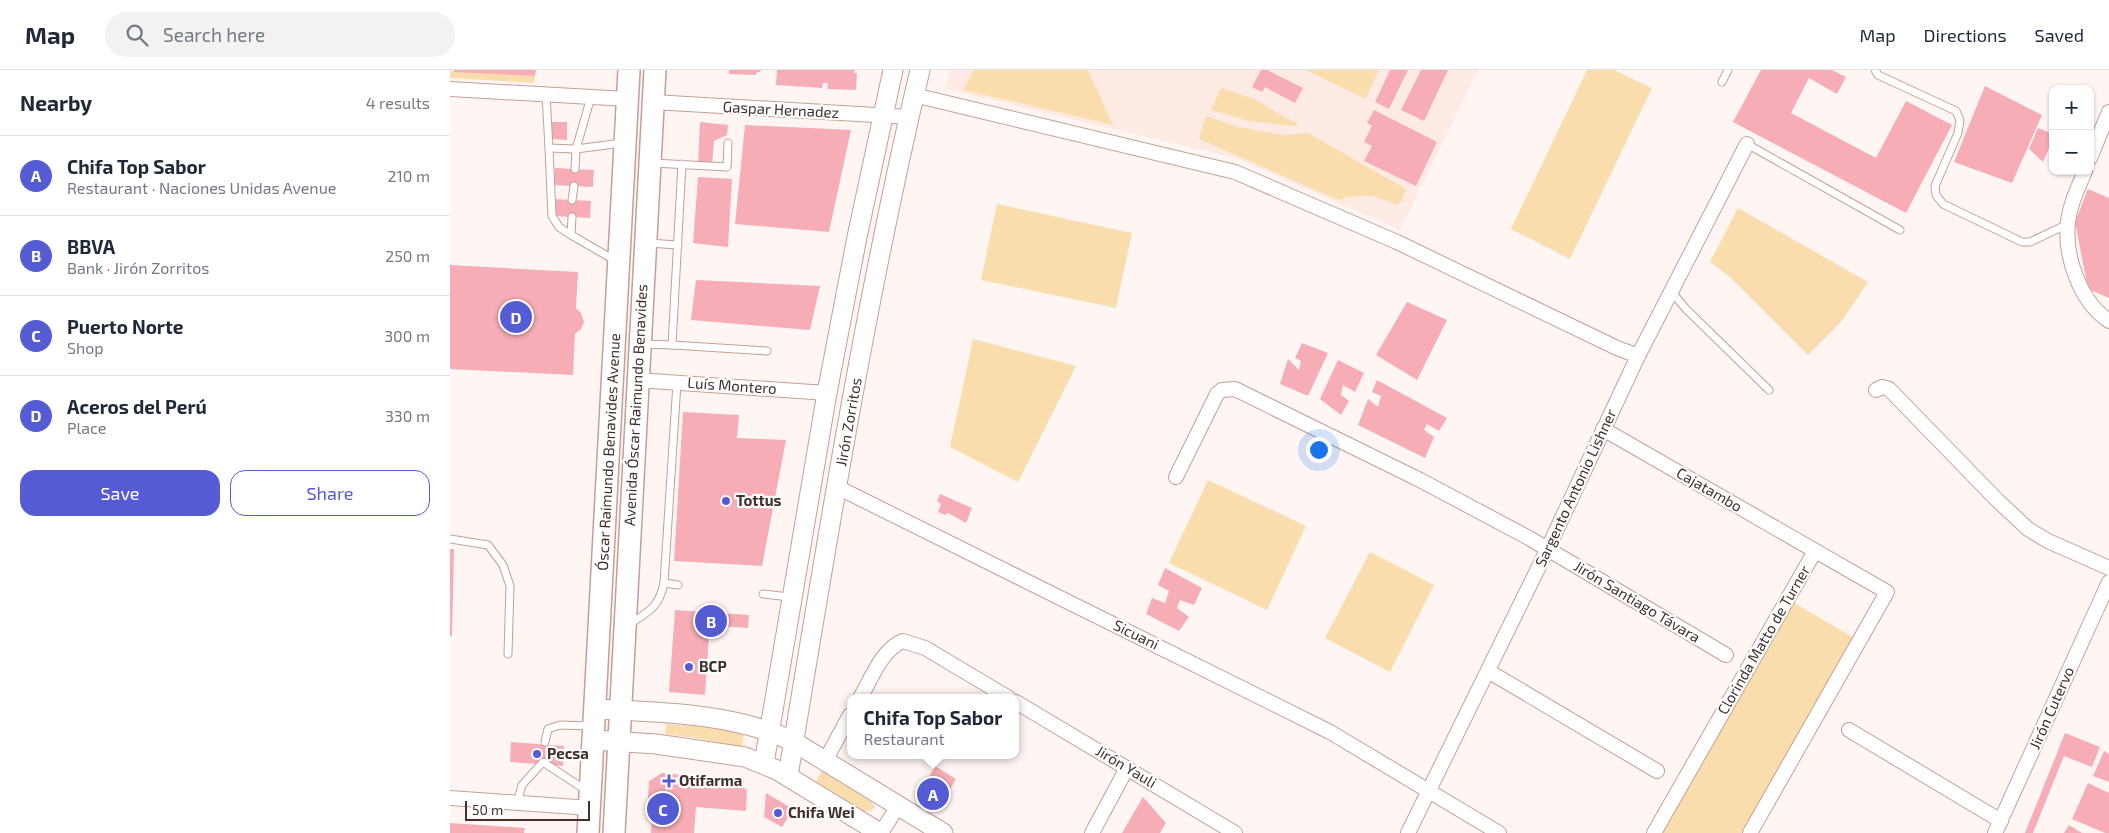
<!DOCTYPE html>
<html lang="en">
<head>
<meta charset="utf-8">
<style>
	:root { --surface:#fff; --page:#f2f2f3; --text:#1f2937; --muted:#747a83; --line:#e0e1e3; --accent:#555cd3 }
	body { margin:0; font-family:"Exo 2",sans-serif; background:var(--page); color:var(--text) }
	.controls { position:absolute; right:15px; top:15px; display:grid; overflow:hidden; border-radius:10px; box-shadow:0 1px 4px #0004 }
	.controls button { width:45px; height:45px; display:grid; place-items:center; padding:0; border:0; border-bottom:1px solid var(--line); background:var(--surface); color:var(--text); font:25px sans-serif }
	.scale { position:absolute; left:15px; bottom:12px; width:125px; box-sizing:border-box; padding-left:5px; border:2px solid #40312d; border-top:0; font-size:14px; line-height:18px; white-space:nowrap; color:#40312d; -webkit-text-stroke:4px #fff; paint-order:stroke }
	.you { position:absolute; left:868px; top:379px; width:18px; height:18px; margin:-12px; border:4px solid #fff; border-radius:50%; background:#1a73e8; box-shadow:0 0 0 8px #1a73e833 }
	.badge { display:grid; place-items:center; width:32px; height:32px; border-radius:50%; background:var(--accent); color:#fff; font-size:16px; font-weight:700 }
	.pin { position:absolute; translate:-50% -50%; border:2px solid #fff; box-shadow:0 1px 5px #0006 }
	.popup { position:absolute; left:397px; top:624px; width:172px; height:65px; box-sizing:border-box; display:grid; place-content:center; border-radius:10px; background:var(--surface); filter:drop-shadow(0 1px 4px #0005); font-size:16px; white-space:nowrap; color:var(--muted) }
	.popup b { font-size:19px; color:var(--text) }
	.popup::after { content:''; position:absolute; left:50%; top:100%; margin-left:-10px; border:10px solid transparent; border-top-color:var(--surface) }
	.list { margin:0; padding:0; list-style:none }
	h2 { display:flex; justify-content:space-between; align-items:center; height:65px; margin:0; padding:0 20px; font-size:21px }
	h2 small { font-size:16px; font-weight:400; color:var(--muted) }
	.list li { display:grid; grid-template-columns:32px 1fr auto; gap:15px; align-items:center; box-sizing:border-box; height:80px; padding:0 20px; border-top:1px solid var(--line) }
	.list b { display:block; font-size:19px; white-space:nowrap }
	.list p { margin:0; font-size:16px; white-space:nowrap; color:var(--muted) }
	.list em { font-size:16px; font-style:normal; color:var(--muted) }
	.actions { display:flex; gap:10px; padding:15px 20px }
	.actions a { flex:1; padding:11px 0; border:1px solid var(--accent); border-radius:15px; text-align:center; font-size:18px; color:var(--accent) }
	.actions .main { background:var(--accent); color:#fff }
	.icon { flex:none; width:28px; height:28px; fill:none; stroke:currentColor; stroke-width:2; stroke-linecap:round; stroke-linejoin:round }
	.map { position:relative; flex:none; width:1659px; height:763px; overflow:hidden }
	header { display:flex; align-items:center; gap:30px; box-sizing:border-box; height:70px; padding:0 25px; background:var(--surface); border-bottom:1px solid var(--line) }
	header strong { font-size:24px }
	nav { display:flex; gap:28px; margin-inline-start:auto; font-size:18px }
	.search { width:350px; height:45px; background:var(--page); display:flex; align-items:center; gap:12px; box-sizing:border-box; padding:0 18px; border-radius:28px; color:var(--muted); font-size:19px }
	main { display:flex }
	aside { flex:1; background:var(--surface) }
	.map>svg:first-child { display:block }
</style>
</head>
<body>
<header>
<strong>Map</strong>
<div class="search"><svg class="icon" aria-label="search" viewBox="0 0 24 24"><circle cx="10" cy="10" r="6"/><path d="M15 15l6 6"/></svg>Search here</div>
<nav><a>Map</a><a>Directions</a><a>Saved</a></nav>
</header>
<main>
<aside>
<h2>Nearby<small>4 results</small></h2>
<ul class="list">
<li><span class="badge">A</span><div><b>Chifa Top Sabor</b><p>Restaurant · Naciones Unidas Avenue</p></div><em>210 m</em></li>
<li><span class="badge">B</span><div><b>BBVA</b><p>Bank · Jirón Zorritos</p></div><em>250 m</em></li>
<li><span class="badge">C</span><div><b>Puerto Norte</b><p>Shop</p></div><em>300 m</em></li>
<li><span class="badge">D</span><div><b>Aceros del Perú</b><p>Place</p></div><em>330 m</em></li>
</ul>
<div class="actions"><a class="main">Save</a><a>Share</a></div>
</aside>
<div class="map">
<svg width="1659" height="763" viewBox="0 0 1659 763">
	<rect width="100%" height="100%" fill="#fff6f4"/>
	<!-- built -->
	<path fill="#feeae5" d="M500 0H1028L950 160 785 88 495 19Z"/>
	<!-- green -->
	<g fill="#f9ddad">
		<path d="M524 0H638L663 55 513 20Z"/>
		<path d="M856 0H929L915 29Z"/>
		<path d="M1137 0H1164L1202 18 1120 189 1061 159Z"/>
		<path d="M0 1 85 6 84 13 0 8Z"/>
		<path d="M771 18 804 29 849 55 843 56 799 51 761 40Z"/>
		<path d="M756 46 788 57 831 65 858 63 956 119 951 132 947 135C924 125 913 123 888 130L749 69Z"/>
		<path d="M547 134 682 163 666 238 531 210Z"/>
		<path d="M1288 138 1418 212 1391 252 1358 285 1281 208 1260 192Z"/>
		<path d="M523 269 626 296 568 412 500 377Z"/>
		<path d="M758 410 856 456 817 540 719 493Z"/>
		<path d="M920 482 984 515 940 602 875 568Z"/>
		<path d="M1334 527 1406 569 1294 763H1200Z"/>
		<path d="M216 654 270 658 294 664 292 677 252 669 215 664Z"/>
		<path d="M372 701 422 732 425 738 420 741H414L366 711Z"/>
	</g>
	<!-- building -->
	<g fill="#f6adb7">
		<path d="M4 0H86L85 6 4 2Z"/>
		<path d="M279 0H311L310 2H307L306 5 279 4Z"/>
		<path d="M327 0H405L404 3H407L406 20 377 19 378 13H373L372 18 326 15Z"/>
		<path d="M811 0H817L853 18 845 33 815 17 812 22 802 17Z"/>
		<path d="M940 0H958L939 39 925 32Z"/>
		<path d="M971 0H998L974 51 951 40Z"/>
		<path d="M1311 0H1382L1396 7 1387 24 1359 8 1341 43 1426 88 1456 31 1502 55 1456 143 1283 52Z"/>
		<path d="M1535 16 1592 45 1562 113 1504 92Z"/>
		<path d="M924 40 987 72 966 116 914 91 922 76 914 72 922 56 917 53Z"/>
		<path d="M101 52H117V70L100 69Z"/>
		<path d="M250 52 278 55 277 65 264 71 262 95 248 93Z"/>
		<path d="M295 55 401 60 379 162 285 154Z"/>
		<path d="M1588 58 1603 64V69L1593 92 1579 79Z"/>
		<path d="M105 98 144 100 143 117 104 115Z"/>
		<path d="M248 107 282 109 278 177 243 173Z"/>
		<path d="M1638 119 1659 128V228L1638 219 1625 152Z"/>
		<path d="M103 129 141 131 140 148 103 146Z"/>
		<path d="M0 195 128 202 126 238 131 243 134 252 131 259 125 264 123 305 0 299Z"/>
		<path d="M246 210 370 216 360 260 241 250Z"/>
		<path d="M957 232 997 250 967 310 926 285Z"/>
		<path d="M852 273 878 283 858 326 830 314 838 289 849 300 851 291 845 288Z"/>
		<path d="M888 290 914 303 905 322 893 315 891 325 899 331 891 345 870 329Z"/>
		<path d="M927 310 997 348 989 361 977 354 974 360 984 367 975 388 908 355 918 329 928 337 931 326 922 322Z"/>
		<path d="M233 342 289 345 287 368 336 370 312 496 224 491Z"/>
		<path d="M490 424 522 438 516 453 498 443 495 445 488 442 491 434 487 431Z"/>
		<path d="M0 479H4L2 566H0Z"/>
		<path d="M715 498 752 518 744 535 730 530 727 538 739 547 729 561 696 544 702 528 715 533 719 521 708 515Z"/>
		<path d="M225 540 299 545 298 558 270 556 269 566H259L255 625 219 622Z"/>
		<path d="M1615 663 1650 677 1642 697 1614 686 1583 763H1575Z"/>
		<path d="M61 672 114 676 113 696 60 692Z"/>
		<path d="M1654 681 1659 684V712L1643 706Z"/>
		<path d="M485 696 506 709 491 735 470 723Z"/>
		<path d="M212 703 280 709 297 720 296 741 246 737 244 763H201L202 744H197L199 711Z"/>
		<path d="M1638 713 1659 723V763H1655L1622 749Z"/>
		<path d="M316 723 343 739 332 757 314 747Z"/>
		<path d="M693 727 716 753 710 763H672Z"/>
		<path d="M0 753 75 758 74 763H0Z"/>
		<path d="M1619 755 1632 763H1614Z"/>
	</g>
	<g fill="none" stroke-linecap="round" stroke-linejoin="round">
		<defs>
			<g id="lane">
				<path d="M1425 0 1428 5 1506 41 1510 50 1508 63 1485 116 1486 125 1493 134 1572 172H1580L1618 154"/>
				<path d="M1272 12 1278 0"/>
				<path d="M96 24 99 78 126 79 141 27"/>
				<path d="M1297 74 1450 160"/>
				<path d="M99 78 102 146 109 157 121 165"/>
				<path d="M203 93 277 97 278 73"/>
				<path d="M125 99 126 79 172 73"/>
				<path d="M122 130 124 116"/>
				<path d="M122 147 121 165 166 191"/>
				<path d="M198 173 228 175"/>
				<path d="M1221 221 1236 239 1319 320"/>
				<path d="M194 274 222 275 232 94"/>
				<path d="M222 275 317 281"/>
				<path d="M0 469 38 475 53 495 60 516 58 584"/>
				<path d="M214 513 228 515"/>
				<path d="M313 524 340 527"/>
				<path d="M178 555C198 542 209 538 214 513L227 313"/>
				<path d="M95 672 98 659 110 655 142 656"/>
				<path d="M67 733 72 715 93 692 137 721"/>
			</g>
			<g id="street">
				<path d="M0 19 177 29"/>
				<path d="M464 25 785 102 947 172 1167 278 1188 286"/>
				<path d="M203 32 459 47"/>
				<path d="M1640 88 1659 42"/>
				<path d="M1635 101C1628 118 1620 134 1618 152 1614 186 1630 232 1659 251"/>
				<path d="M187 310 377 323"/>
				<path d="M1426 320 1432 317 1439 319 1547 430 1578 459 1598 471 1659 498"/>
				<path d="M1153 359 1437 522 1300 763"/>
				<path d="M726 407 767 324 772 320 785 319 970 410 1079 468 1276 585"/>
				<path d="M387 417 880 662 1049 763"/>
				<path d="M1038 601 1207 701"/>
				<path d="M410 628C422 608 431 580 453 571L475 578 559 628"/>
				<path d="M566 632 785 763"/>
				<path d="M1399 660 1551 751"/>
				<path d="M375 691 400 645"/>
				<path d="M0 728 140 738"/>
				<path d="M431 763 448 736"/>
				<path d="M642 763 677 698"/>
				<path d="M958 763 1098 478 1188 286 1297 74"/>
				<path d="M1204 763 1365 481"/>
				<path d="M1545 763 1659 512"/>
			</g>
			<g id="secondary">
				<path d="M146 639C210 642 286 643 344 672L493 763"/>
				<path d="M144 670 206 674 295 687 327 700 430 763"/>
				<path d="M314 693 377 323 407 167 443 0"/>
				<path d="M338 706C377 470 415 233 470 0"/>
			</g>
			<g id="primary">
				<path d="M138 763 179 0"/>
				<path d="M164 763 205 0"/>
			</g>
		</defs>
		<!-- lane casing -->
		<use href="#lane" stroke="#c59f96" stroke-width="9"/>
		<!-- street casing -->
		<use href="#street" stroke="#c59f96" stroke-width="16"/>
		<!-- secondary casing -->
		<use href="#secondary" stroke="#c59f96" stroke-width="21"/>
		<!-- primary casing -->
		<use href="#primary" stroke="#c59f96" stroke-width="24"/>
		<!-- lane -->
		<use href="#lane" stroke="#fff" stroke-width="7"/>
		<!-- street -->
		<use href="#street" stroke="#fff" stroke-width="14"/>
		<!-- secondary -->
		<use href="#secondary" stroke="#fff" stroke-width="19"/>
		<!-- primary -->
		<use href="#primary" stroke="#fff" stroke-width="21"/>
	</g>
	<!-- markers -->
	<g fill="#555cd3" stroke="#fff" stroke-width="2">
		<circle cx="276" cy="431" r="5"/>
		<circle cx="239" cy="597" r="5"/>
		<circle cx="87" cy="684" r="5"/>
		<path d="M216.5 703.5h5v5h5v5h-5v5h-5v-5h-5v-5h5z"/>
		<circle cx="328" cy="743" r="5"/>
	</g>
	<g text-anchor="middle" stroke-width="4.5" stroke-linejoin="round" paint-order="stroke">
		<!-- street labels -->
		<g font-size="15" fill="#40312d" stroke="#fff">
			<text transform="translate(331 40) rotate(3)" y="5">Gaspar Hernadez</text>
			<text transform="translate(282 316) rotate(4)" y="5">Luís Montero</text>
			<text transform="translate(186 335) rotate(-87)" y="5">Avenida Óscar Raimundo Benavides</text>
			<text transform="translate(399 352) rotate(-80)" y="5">Jirón Zorritos</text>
			<text transform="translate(159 382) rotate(-87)" y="5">Óscar Raimundo Benavides Avenue</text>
			<text transform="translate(1126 418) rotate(-65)" y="5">Sargento Antonio Lishner</text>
			<text transform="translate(1259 420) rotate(30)" y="5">Cajatambo</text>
			<text transform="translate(1187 532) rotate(31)" y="5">Jirón Santiago Távara</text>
			<text transform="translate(686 565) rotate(26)" y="5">Sicuani</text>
			<text transform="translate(1314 570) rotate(-60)" y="5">Clorinda Matto de Turner</text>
			<text transform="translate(1602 638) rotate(-66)" y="5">Jirón Cutervo</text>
			<text transform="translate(676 697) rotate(31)" y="5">Jirón Yauli</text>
		</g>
		<!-- poi labels -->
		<g font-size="15" font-weight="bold" fill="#40312d" stroke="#fff" text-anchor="start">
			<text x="286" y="436">Tottus</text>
			<text x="249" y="602">BCP</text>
			<text x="97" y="689">Pecsa</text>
			<text x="229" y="716">Otifarma</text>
			<text x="338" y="748">Chifa Wei</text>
		</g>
	</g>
</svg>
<div class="controls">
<button>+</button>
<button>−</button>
</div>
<div class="scale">50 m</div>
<div class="you"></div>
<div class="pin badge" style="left:483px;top:724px">A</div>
<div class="popup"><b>Chifa Top Sabor</b>Restaurant</div>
<div class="pin badge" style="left:261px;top:551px">B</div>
<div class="pin badge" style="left:213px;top:739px">C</div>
<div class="pin badge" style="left:66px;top:247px">D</div>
</div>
</main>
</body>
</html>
